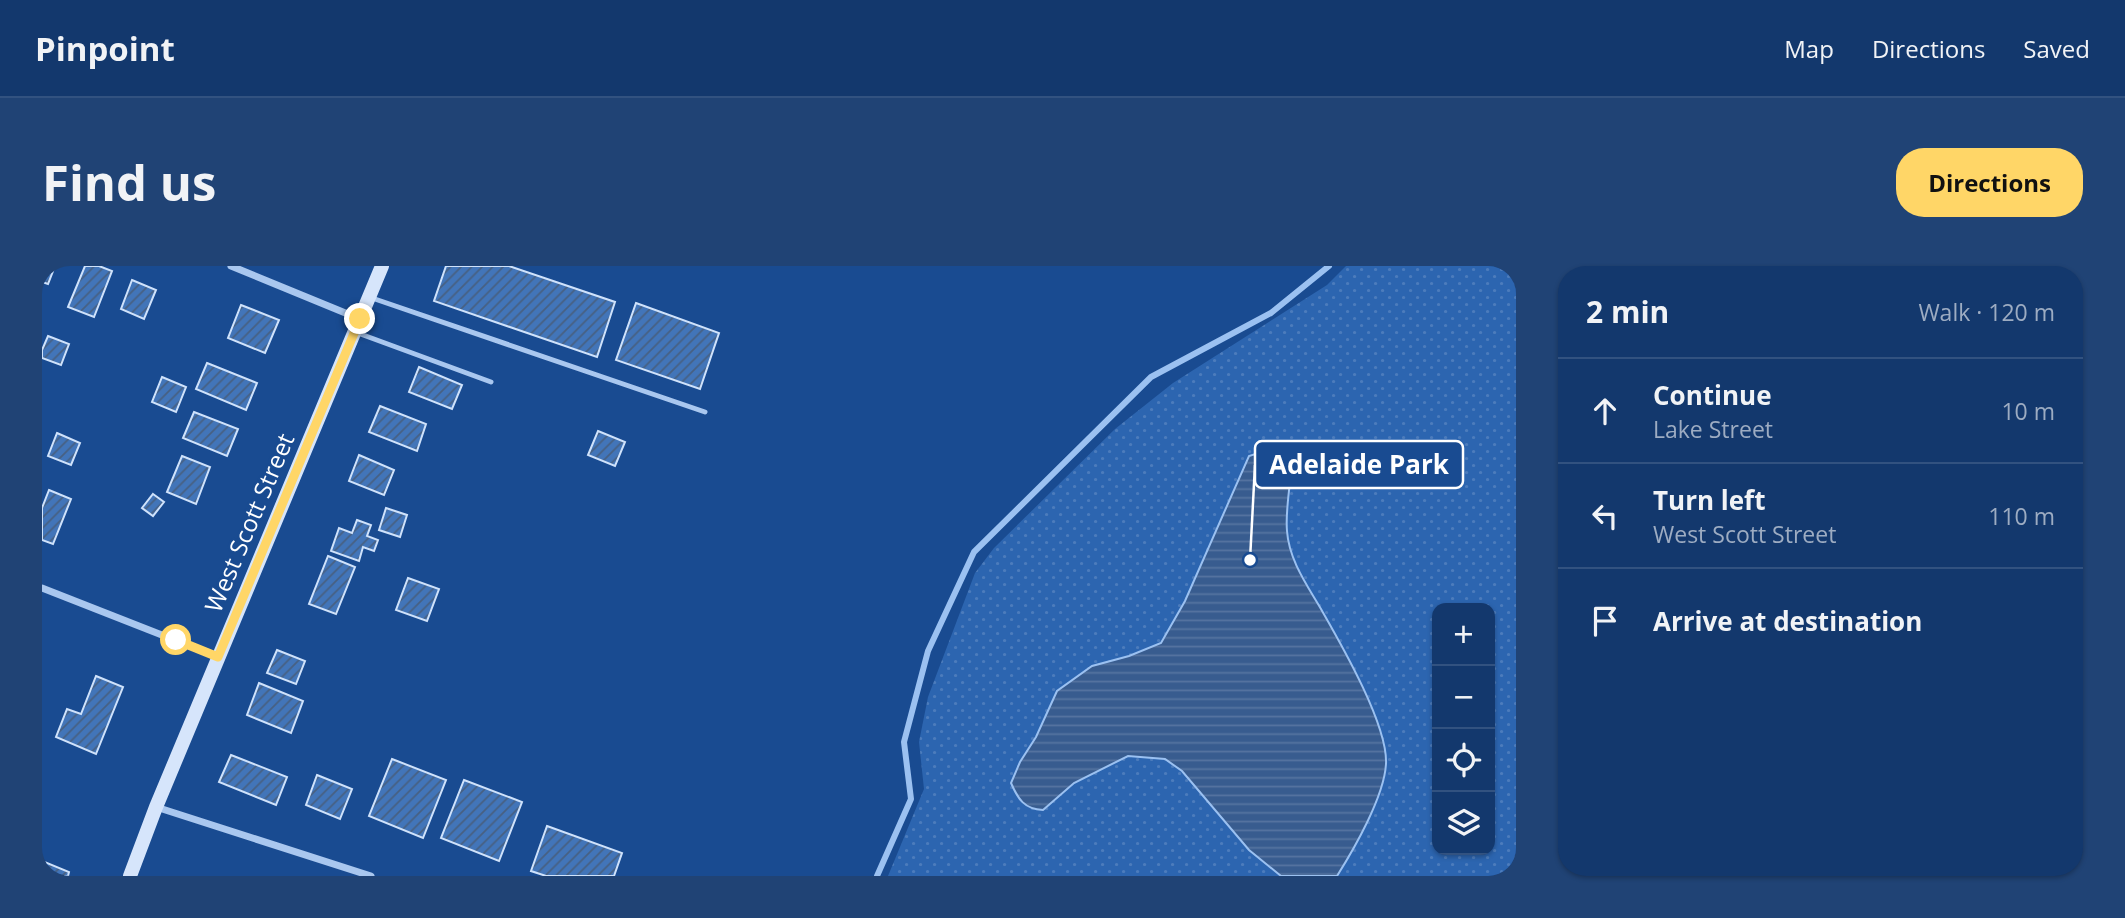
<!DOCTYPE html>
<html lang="en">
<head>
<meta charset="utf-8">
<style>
	:root { --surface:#13386d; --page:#204375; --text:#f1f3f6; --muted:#9dacc2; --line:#325280; --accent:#ffd667 }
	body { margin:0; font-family:"Open Sans",sans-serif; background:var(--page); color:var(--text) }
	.controls { position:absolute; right:21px; bottom:21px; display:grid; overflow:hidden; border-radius:14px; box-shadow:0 2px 5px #0004 }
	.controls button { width:63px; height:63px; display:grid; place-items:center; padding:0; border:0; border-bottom:2px solid var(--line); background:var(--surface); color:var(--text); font:35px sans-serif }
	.stop { position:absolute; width:21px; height:21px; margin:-16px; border:5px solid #ffd667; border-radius:50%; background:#fff }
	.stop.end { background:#ffd667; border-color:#fff; box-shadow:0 2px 7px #0008 }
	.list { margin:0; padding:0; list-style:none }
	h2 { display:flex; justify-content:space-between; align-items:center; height:91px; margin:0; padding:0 28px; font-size:30px }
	h2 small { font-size:23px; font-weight:400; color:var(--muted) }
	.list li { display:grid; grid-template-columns:46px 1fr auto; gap:21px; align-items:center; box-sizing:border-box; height:105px; padding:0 28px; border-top:2px solid var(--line) }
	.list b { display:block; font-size:26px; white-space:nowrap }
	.list p { margin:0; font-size:23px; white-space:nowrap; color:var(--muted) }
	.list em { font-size:23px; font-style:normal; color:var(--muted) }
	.icon { flex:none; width:38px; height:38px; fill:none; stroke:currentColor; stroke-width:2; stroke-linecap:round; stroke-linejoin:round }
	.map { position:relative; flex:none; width:1474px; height:610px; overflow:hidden; border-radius:28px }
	header { display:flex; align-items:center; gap:42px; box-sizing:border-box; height:98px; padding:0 35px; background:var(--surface); border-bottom:2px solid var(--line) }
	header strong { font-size:33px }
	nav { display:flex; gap:38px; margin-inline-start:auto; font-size:24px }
	.intro { display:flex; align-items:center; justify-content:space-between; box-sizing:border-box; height:168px; padding:0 42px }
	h1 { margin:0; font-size:49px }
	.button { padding:18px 32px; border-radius:28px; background:var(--accent); color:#111; font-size:24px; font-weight:700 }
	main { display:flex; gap:42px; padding:0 42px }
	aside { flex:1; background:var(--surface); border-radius:28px; box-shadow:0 2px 5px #0004 }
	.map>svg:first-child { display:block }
</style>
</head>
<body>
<header>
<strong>Pinpoint</strong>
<nav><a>Map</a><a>Directions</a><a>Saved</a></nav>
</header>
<div class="intro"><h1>Find us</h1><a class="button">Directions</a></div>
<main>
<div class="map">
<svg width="1474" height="610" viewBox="0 0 1474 610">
	<defs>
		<pattern id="park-dots" width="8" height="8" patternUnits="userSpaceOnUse" patternTransform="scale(1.75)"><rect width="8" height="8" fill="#2c65b0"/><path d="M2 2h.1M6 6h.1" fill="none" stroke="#4c7cbc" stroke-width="1.8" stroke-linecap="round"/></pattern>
		<pattern id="water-rules" width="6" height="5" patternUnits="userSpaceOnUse" patternTransform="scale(1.75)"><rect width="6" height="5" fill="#385c8f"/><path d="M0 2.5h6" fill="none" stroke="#5674a0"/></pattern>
		<pattern id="building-hatch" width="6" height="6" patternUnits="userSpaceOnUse" patternTransform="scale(1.75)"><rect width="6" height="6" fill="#4275b9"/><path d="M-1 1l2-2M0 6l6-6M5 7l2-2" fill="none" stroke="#476082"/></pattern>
	</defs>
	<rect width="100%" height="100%" fill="#194b91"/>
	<!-- park -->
	<path fill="url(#park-dots)" fill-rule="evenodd" d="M1304 0H1474V610H846L882 523 877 476 886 431 933 307 952 282 1073 163 1131 117 1285 19ZM1395 342H1448V584H1395Z"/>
	<!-- water -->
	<path fill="url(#water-rules)" stroke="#9bc1f1" stroke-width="2" d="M1226 184 1251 191C1249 214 1243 243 1245 265 1247 294 1265 319 1279 343 1299 378 1346 459 1344 498 1342 531 1312 583 1295 610H1239L1207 584 1140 505 1123 493 1086 490 1032 517 1001 544C982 543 976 533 969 517L978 496 994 471 1015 425 1050 400 1087 390 1119 377 1143 335 1207 190Z"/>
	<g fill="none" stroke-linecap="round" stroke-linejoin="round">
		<!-- stream -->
		<path stroke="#9bc1f1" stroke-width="6" d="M835 610 869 533 862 476 886 385 932 286 1109 111 1229 47 1287 0"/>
	</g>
	<!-- building -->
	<g fill="url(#building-hatch)" stroke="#cfe2fb" stroke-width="2">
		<path d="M0 0H13L6 18 0 16Z"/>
		<path d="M43 0H57L70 5 52 51 26 41Z"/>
		<path d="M404 0H467L573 36 555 91 392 35Z"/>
		<path d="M90 14 114 24 102 53 79 43Z"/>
		<path d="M594 37 677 67 658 123 574 94Z"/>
		<path d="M199 39 237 54 223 87 186 72Z"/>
		<path d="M6 70 27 78 19 99 0 92V84Z"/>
		<path d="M165 97 215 117 204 144 154 123Z"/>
		<path d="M377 101 420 119 410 143 367 126Z"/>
		<path d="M120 111 144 121 134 146 110 136Z"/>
		<path d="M338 140 384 158 375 185 327 166Z"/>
		<path d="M152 146 196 163 185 190 141 172Z"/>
		<path d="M556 165 583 176 573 200 546 189Z"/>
		<path d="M15 167 38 177 29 199 6 190Z"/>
		<path d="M317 189 352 204 342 229 307 215Z"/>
		<path d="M140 190 168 201 154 238 125 226Z"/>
		<path d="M7 224 29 233 11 278 0 274V242Z"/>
		<path d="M111 228 122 236 111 250 100 242Z"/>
		<path d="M344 242 365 249 358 271 337 264Z"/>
		<path d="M315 254 329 259 325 270 336 274 332 285 321 281 317 295 289 285 297 262 310 267Z"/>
		<path d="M286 290 313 301 294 348 267 338Z"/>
		<path d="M366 312 397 323 385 355 354 344Z"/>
		<path d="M235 384 263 395 254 418 225 407Z"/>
		<path d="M54 410 81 421 54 488 14 471 25 443 39 448Z"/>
		<path d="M217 417 261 435 249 467 205 449Z"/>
		<path d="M189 489 245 511 234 539 177 516Z"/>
		<path d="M350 493 404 514 381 572 327 550Z"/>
		<path d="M275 509 310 523 298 553 264 539Z"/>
		<path d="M422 514 480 536 457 595 399 572Z"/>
		<path d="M505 560 580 587 572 610H504L489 605Z"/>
		<path d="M0 595 27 606 26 610H0Z"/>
	</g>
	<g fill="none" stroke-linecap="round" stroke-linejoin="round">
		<!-- service -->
		<g stroke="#a9c7ef" stroke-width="5">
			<path d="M327 31 663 146"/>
			<path d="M313 66 449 116"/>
		</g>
		<!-- minor -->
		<g stroke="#a9c7ef" stroke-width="7">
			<path d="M189 0 318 53"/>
			<path d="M0 322 176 391"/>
			<path d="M114 541 329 610"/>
		</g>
		<!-- secondary -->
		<path stroke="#d6e5fb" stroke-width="14" d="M88 610 114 541 340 0"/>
	</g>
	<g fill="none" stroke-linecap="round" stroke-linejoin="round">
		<!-- route -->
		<path stroke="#ffd667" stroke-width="9" d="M134 374 176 391 318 53"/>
	</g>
	<g text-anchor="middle" stroke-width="5" stroke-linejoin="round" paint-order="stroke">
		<!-- street labels -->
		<g font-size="24" fill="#fff" stroke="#194b91">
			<text transform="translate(208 257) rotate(-67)" y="8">West Scott Street</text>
		</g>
	</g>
	<!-- callouts -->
	<path fill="none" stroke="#fff" stroke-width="2.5" d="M1208 294L1213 199"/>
	<circle fill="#fff" stroke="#194b91" stroke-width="2.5" cx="1208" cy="294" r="7"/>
	<rect fill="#194b91" stroke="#fff" stroke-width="2.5" x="1213" y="175" width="208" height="47" rx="7"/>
	<g font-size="26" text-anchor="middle" font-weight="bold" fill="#fff">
		<text x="1317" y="208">Adelaide Park</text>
	</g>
</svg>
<div class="controls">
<button>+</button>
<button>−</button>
<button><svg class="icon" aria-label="locate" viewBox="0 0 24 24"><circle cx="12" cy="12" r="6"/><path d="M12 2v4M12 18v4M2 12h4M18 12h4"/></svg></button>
<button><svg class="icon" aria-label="layers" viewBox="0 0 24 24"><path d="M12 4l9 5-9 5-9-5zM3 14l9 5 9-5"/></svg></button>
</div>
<div class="stop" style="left:134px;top:374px"></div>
<div class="stop end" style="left:318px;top:53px"></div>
</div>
<aside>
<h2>2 min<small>Walk · 120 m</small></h2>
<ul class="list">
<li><svg class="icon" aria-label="ahead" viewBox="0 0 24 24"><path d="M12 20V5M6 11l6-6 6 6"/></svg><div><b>Continue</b><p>Lake Street</p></div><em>10 m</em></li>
<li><svg class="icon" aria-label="left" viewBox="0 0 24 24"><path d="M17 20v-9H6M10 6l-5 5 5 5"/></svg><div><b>Turn left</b><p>West Scott Street</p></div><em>110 m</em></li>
<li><svg class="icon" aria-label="arrive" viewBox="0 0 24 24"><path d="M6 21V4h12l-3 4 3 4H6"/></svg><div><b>Arrive at destination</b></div></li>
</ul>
</aside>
</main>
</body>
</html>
